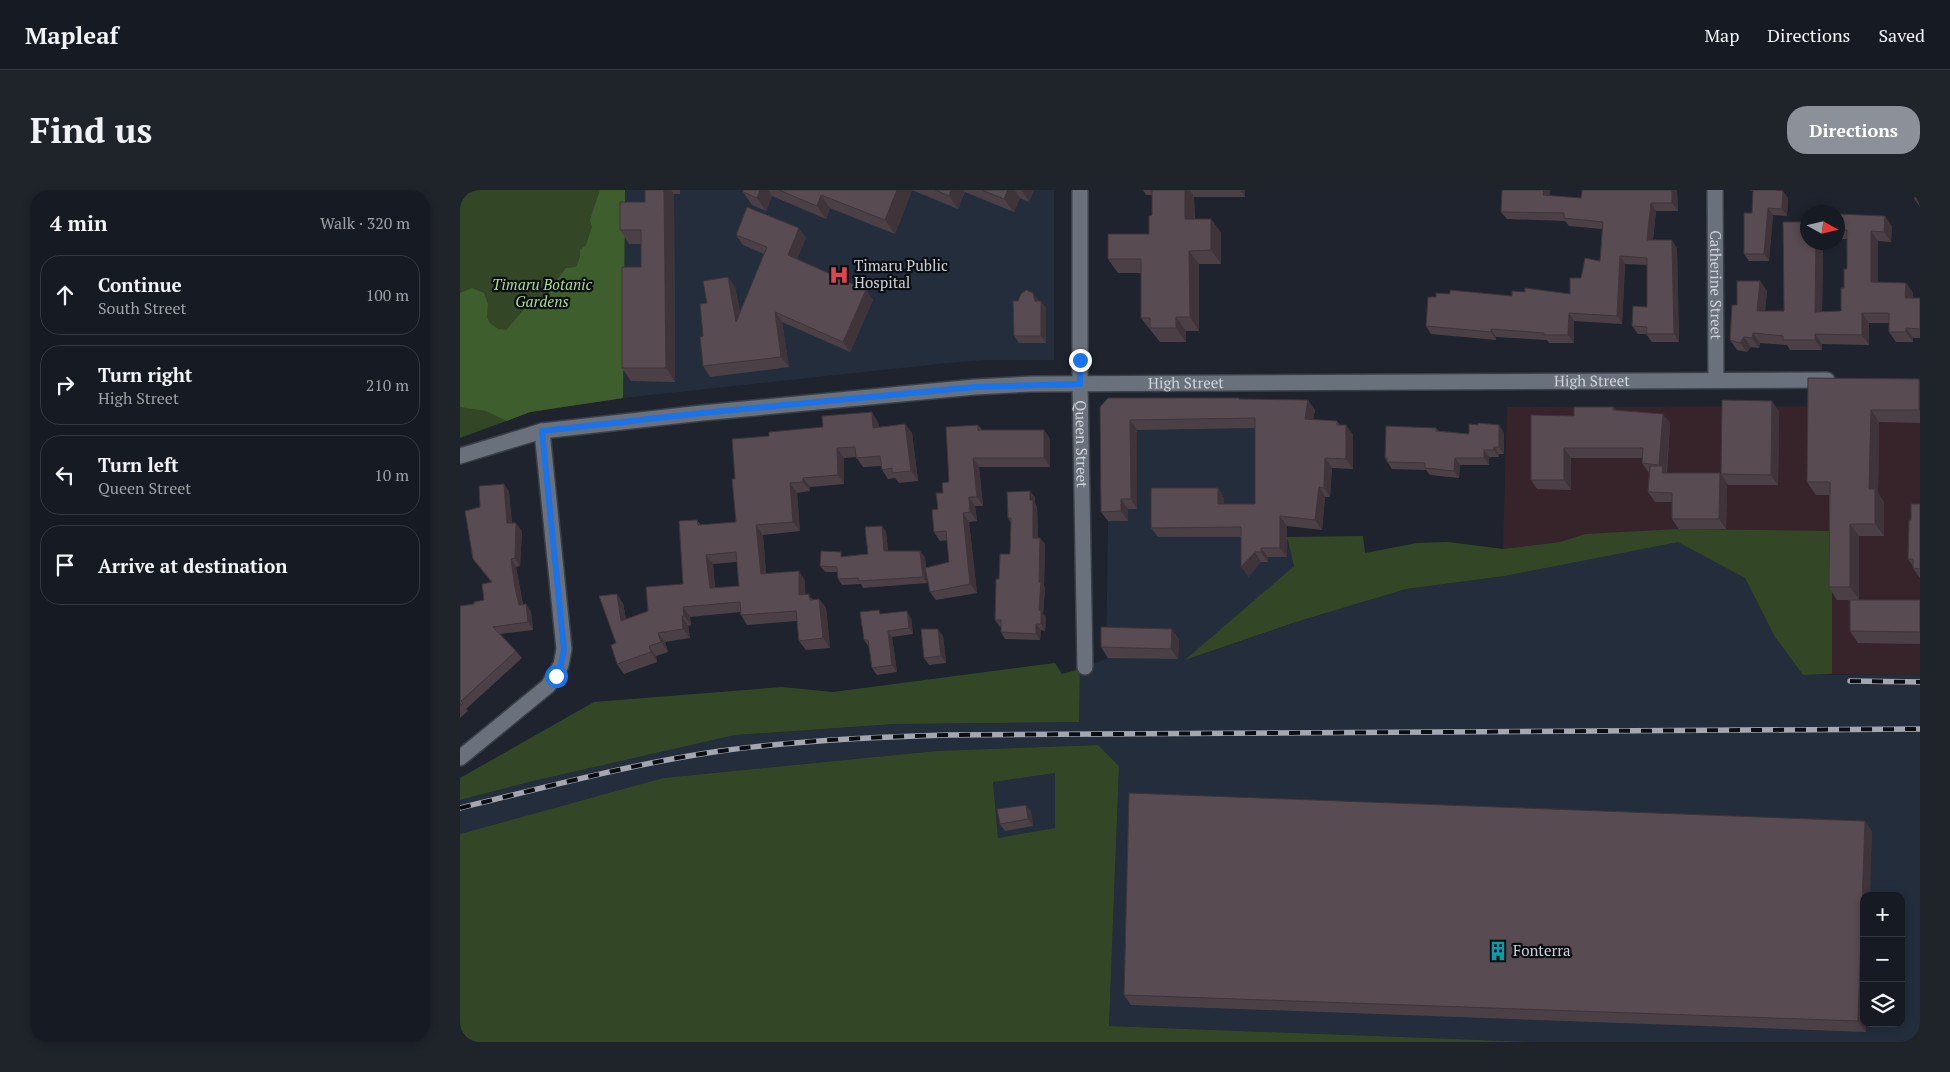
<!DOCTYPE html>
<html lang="en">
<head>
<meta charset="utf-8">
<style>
	:root { --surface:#161a22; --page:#1f232a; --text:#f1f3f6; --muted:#9ea1a5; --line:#353840; --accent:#8c9099 }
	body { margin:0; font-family:"PT Serif",serif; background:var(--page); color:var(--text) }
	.controls { position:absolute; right:15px; bottom:15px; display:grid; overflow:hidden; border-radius:10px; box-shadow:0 2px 8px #0003 }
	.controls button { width:45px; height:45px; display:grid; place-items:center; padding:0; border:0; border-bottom:1px solid var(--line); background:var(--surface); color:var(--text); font:25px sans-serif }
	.compass { position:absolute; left:1340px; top:15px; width:45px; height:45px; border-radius:50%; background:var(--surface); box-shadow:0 2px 8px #0003; rotate:98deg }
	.stop { position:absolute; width:15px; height:15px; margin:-11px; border:4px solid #1a73e8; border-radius:50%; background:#fff }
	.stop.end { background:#1a73e8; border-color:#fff; box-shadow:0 1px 5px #0008 }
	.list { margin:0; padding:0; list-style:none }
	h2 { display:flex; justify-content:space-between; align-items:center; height:65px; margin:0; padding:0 20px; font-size:21px }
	h2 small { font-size:16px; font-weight:400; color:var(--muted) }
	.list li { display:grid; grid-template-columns:32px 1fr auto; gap:15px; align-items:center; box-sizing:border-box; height:80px; margin:0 10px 10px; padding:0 10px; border:1px solid var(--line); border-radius:20px }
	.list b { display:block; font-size:19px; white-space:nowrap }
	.list p { margin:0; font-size:16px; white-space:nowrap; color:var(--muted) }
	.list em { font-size:16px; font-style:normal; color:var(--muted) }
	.icon { flex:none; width:28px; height:28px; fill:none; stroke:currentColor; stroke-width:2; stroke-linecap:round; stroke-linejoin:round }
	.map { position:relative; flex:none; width:1460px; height:852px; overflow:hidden; border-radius:20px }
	header { display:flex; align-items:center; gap:30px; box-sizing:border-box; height:70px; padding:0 25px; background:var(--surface); border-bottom:1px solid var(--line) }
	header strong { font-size:24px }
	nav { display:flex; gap:28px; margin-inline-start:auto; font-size:18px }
	.intro { display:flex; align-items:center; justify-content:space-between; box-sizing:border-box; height:120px; padding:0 30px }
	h1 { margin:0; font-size:35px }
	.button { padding:12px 22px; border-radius:20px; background:var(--accent); color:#fff; font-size:18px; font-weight:700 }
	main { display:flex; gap:30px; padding:0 30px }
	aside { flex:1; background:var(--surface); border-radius:20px; box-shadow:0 2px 8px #0003 }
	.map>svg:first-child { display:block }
</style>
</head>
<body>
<header>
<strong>Mapleaf</strong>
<nav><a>Map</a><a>Directions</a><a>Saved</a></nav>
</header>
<div class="intro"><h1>Find us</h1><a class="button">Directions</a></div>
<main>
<aside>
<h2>4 min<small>Walk · 320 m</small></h2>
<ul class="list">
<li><svg class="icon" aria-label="ahead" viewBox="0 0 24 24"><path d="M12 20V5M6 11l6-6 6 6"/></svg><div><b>Continue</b><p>South Street</p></div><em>100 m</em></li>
<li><svg class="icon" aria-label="right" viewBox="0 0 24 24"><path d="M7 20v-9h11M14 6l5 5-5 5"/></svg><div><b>Turn right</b><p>High Street</p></div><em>210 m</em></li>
<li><svg class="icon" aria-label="left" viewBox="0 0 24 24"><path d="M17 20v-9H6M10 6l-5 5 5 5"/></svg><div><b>Turn left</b><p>Queen Street</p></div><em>10 m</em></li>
<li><svg class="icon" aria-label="arrive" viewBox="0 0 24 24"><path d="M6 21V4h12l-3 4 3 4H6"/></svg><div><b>Arrive at destination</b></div></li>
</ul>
</aside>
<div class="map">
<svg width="1460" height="852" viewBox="0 0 1460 852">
	<rect width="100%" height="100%" fill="#1e232d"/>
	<!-- commercial -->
	<path fill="#37242b" d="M1460 216V485L1372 484V341L1125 344 1100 352 1043 359 1047 217Z"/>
	<!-- built -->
	<g fill="#242d3c" fill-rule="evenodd">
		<path d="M165 0H594V170H525L488 173 163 208Z"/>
		<path d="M827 219V347L834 376 726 470 837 432 946 399 1045 386 1218 351 1285 388 1315 447 1343 485H1460V852H1071L649 836 659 576 638 555 476 561 203 588 0 644V610L69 592 275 545 435 534 619 532 620 479 646 469 648 331 647 227ZM1404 706H1441V833H1404Z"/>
		<path d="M595 583V638L538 648 533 592Z"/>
	</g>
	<!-- green -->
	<g fill="#334727" fill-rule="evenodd">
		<path d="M0 0H165L163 208 70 222 0 248Z"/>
		<path d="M1219 339 1372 341V484L1343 485 1315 447 1285 388 1218 352 1045 386 946 399 836 432 725 470 834 376 827 347 903 346 905 363 957 353 988 352 1043 359 1100 352 1125 344Z"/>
		<path d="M595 473 602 484 620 479 619 532 435 534 275 545 69 592 0 610V588L134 512 322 497 373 502Z"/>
		<path d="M638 555 659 576 649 836 1071 852H0V644L203 588 476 561ZM595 583V638L538 648 533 592Z"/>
	</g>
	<!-- forest -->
	<path fill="#3f5e2d" d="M140 0H165L163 208 70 222 47 231 26 221 0 217V103L12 98 24 103 28 114 27 127 29 132 38 139 46 140C55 131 61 121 71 113L78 115 86 112 91 97 106 78 116 77 120 67V60L126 55 132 37 130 30Z"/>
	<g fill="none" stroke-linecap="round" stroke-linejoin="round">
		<defs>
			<g id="minor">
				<path id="s1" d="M620 0V194L625 477"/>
				<path id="s2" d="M1255 0 1256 190"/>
				<path id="s3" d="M0 266 82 241 242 223 515 197 572 194 1367 190"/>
				<path d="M0 568 88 496 101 475 104 459 82 241"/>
			</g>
		</defs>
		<!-- minor casing -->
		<use href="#minor" stroke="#3b4048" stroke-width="18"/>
		<!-- minor -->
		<use href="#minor" stroke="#6a717c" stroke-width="15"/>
		<defs>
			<g id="rail">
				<path d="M1390 491 1460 492"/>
				<path d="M0 618C82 598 164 576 247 563 327 551 408 547 489 545L1460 539"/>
			</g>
		</defs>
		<!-- rail casing -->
		<use href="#rail" stroke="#a4a7af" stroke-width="5.5"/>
		<!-- rail -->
		<use href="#rail" stroke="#0a0d11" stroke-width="4" stroke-dasharray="11" stroke-linecap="butt"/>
	</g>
	<!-- wall -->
	<g fill="#4c4047" fill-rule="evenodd">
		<path d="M185 0H220V4H214L215 192 171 191 162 178 181 77V54H169L160 40 185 12Z"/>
		<path d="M283 0H574L569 12 560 8 554 22 505 2 498 19 452 0 435 44 370 18 366 29 312 6 306 21 292 15 283 2Z"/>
		<path d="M683 0H785V7H734L735 29H751L761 43V74H739V141H726V152H700L681 128V83H658L648 69 689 44 692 25V5H686Z"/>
		<path d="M1090 0 1089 6 1121 8 1122 0H1217L1218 21H1196L1193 50 1217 58 1219 152H1192L1186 144H1178L1172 136 1187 117V75L1165 74 1162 134 1114 131V153H1089L1087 150 1036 147V150L971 144 966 136 976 107 990 104 1052 106 1110 104 1121 88 1140 71 1142 39 1109 36 1105 31 1047 29 1041 22Z"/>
		<path d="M1289 0H1321L1328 8 1327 26 1313 25 1309 71H1289L1284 64 1292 23 1293 1Z"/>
		<path d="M1460 0V17L1455 10Z"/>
		<path d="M1378 24 1432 36 1431 52 1418 51V93H1446L1453 103V108H1460V148H1453V152H1436L1429 142V133H1409V155L1362 154V160H1330L1327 155 1300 153 1299 158 1291 157 1287 162 1277 160 1270 150 1277 115 1300 91 1307 101 1305 121H1324L1363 52 1362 122 1381 121 1387 79V49H1381L1378 44Z"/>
		<path d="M276 45 346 48 337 69 406 100 413 110 390 162 322 132 329 177 250 187 243 176V146L268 87 275 97 280 122 304 64 283 55Z"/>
		<path d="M578 110 586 118V153H559L554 146Z"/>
		<path d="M1348 188 1459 189 1460 191V233L1419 232 1418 303 1424 312V346H1399V410H1460V454L1398 453 1390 441V410H1377L1369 397V305H1356L1347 292Z"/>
		<path d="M780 209 848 210 855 220 853 230 877 231 880 235H886L893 245V279L872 278 870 307H865L862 340 827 336V367H808V372H801L788 387 781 347H698L691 338 758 298 764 308V314H795V238L677 240V319H668V331H648L641 322 640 217Z"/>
		<path d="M1153 217 1156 220 1203 224 1210 233 1207 283H1260L1267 293 1266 339H1219L1212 329V312H1195L1188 302 1189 283 1182 273 1183 268H1111V300L1077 299 1071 290 1114 226Z"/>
		<path d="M1319 221 1318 295H1268L1261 284Z"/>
		<path d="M418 232 419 237 445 234 452 243 458 291 439 293 435 288 428 289 422 280 421 276 403 277 396 267 384 268V294L350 297V301L337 303 340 341 303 345 306 383 339 381 345 391V405L353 409H359L366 418 370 458 346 460 339 451 337 431 287 435 281 425 280 422 230 427 231 435 228 436 230 448 205 452 208 462 196 466 197 472 164 484 157 474 156 453 163 413 166 429 188 421 223 394 237 330 241 335 276 332 275 289 309 246ZM277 372 279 396 255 398 253 374Z"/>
		<path d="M518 235 522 240H584L590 249V277H519L523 316H515L517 331 509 332 517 403 476 410 470 402 466 379 467 393 403 398 401 394 382 395 378 389V382H365L360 376 384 366 408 364 422 336 426 342 428 361 465 367 466 378 489 372 487 350 480 351 474 342 478 319 483 303 489 292Z"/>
		<path d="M976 238 979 241 1009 244 1044 243V264H1039V267H1029V275H1000L999 288 970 285 966 280 932 279 925 268Z"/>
		<path d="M44 294 49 302 52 333 62 341 60 376 56 377 63 414H66L71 422 73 440 40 444 56 461 62 468 6 519 8 521 0 528V416L14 414 24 410 31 392 13 369 20 317Z"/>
		<path d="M575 307V313L577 317 578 348H580L585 354 584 396 585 398 583 424 586 427 585 441 581 440 580 450 545 449 541 442V436L540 437 535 430 539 389 550 364 551 333 548 328Z"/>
		<path d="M1460 314V388L1453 378V376L1448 369 1451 330Z"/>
		<path d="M422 424 451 428 453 444 432 447 437 482 417 485 412 478 409 457 404 450Z"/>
		<path d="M483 446 486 473 469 475 464 468Z"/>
		<path d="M719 449 718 469 648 468 641 457Z"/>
		<path d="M566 615 571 622 573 636 545 641 540 634Z"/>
		<path d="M1412 641 1404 833H1406V842L671 815 664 805Z"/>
	</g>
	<!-- shaded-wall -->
	<g fill="#3e3439">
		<path d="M204 0H211L214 4 215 192 206 178Z"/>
		<path d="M300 0H308L312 6 306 21 297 8Z"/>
		<path d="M437 0H452L435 44 425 30Z"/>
		<path d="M491 0H503L505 2 498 19 489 6Z"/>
		<path d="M548 0H555L560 8 554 22 544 9Z"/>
		<path d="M561 0H574L569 12Z"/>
		<path d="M725 0H730L734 7 735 43 725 29Z"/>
		<path d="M780 0H785V7Z"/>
		<path d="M1084 0H1090L1089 13 1083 5Z"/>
		<path d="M1212 0H1217L1218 21 1212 13Z"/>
		<path d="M1323 1 1328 8 1327 26 1322 19Z"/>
		<path d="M361 5 370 18 366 29 357 16Z"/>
		<path d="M1191 13 1196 21 1192 58 1187 50Z"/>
		<path d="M1308 18 1313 25 1309 71 1304 64Z"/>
		<path d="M1425 26 1432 36 1431 52 1424 42Z"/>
		<path d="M751 29 761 43V74L751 60Z"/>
		<path d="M339 38 346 48 335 75 328 65Z"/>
		<path d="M1411 41 1418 51V102L1411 92Z"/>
		<path d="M1212 50 1217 58 1219 152 1214 144Z"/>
		<path d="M1356 52H1363L1362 132 1355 122Z"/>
		<path d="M729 61 739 74V141L730 127Z"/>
		<path d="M1160 66 1165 74 1162 134 1157 126Z"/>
		<path d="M268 87 275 97 283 142 276 132Z"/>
		<path d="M1300 91 1307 101 1304 131 1297 121Z"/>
		<path d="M1446 93 1453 103 1452 118 1445 108Z"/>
		<path d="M406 100 413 110 390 162 383 152Z"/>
		<path d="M573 103 578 110 580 118 575 111Z"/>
		<path d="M581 111 586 118V153L581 146Z"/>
		<path d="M315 122 322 132 329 177 321 167Z"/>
		<path d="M1109 123 1114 131V153L1108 145Z"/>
		<path d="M1402 123 1409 133V155L1402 145Z"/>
		<path d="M716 127 726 141V152L716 138Z"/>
		<path d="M1446 138 1453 148V152L1446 142Z"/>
		<path d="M1031 139 1036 147V150L1031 142Z"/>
		<path d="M1293 143 1300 153 1299 158 1292 148Z"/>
		<path d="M1355 144 1362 154V160L1355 150Z"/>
		<path d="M1284 147 1291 157 1287 162 1280 153Z"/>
		<path d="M1459 189 1460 191V222L1459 220Z"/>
		<path d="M848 210 855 220 851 239 845 229Z"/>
		<path d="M1312 211 1319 221 1318 295 1311 285Z"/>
		<path d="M1411 220 1419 232 1418 303 1424 312V346L1415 334 1409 299Z"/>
		<path d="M412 222 418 232 419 247 413 238Z"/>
		<path d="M1203 224 1210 233 1206 282 1210 286 1202 283V279L1199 275Z"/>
		<path d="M670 230 677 240V319L671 309Z"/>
		<path d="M445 234 452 243 458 291 451 281Z"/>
		<path d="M886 235 893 245V279L886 269Z"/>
		<path d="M1039 235 1044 243V264L1039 257Z"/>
		<path d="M584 240 590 249V277L584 268Z"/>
		<path d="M1034 257 1039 264V267L1034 260Z"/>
		<path d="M377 258 384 268V294L378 285Z"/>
		<path d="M1104 258 1111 268V300L1104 290Z"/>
		<path d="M1024 260 1029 267V275L1024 268Z"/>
		<path d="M513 268 519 277 523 316 517 307Z"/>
		<path d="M865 268 872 278 870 307 864 298Z"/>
		<path d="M995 268 1000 275 999 288 994 281Z"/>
		<path d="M1260 283 1267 293 1266 339 1259 329Z"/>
		<path d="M343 288 350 297V301L343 292Z"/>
		<path d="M330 293 337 303 340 341 333 332Z"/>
		<path d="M44 294 49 302 52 340 47 333Z"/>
		<path d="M859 297 865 307 862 340 855 330Z"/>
		<path d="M758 298 764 308V324L758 314Z"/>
		<path d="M570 301 575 307V313L577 317 578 354 573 348Z"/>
		<path d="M509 307 515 316 517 331 510 322Z"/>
		<path d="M661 309 668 319V331L661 321Z"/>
		<path d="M503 323 509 332 517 403 510 394Z"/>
		<path d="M820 326 827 336V367L820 358Z"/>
		<path d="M56 333 62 341 60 376 55 368Z"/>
		<path d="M1390 334 1399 346V410L1390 397Z"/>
		<path d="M296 335 303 345 307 393 301 384Z"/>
		<path d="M422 336 426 342 429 368 424 361Z"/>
		<path d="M580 348 585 354 584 396 585 398 583 424 586 427 585 441 581 434 579 420Z"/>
		<path d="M801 358 808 367V372L801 362Z"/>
		<path d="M460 361 465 367 467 393 463 387Z"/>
		<path d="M795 362 801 372 788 387 781 377Z"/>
		<path d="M246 365 253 374 256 408 250 398Z"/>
		<path d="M51 369 56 377 61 406 64 423 59 415 55 398Z"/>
		<path d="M339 381 345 391 346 415 339 405Z"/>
		<path d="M157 404 163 413 168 440 161 431Z"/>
		<path d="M359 409 366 418 370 458 363 448Z"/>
		<path d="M66 414 71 422 73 440 68 432Z"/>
		<path d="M223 417 230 427 231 435 224 426Z"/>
		<path d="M447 421 451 428 453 444 449 438Z"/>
		<path d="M222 426 228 436 230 448 223 439Z"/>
		<path d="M576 434 581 440 580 450 576 444Z"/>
		<path d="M478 439 483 446 486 473 481 466Z"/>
		<path d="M712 439 719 449 718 469 711 459Z"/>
		<path d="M428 441 432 447 437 482 432 475Z"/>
		<path d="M198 443 205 452 208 462 201 452Z"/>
		<path d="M189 456 196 466 197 472 191 462Z"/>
		<path d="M566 615 571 622 573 636 568 629Z"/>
		<path d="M1405 631 1412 641 1410 706H1404V833H1406V842L1398 831Z"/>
	</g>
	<!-- building -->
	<g fill="#584b52" stroke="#3e3439" fill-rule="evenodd">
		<path d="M185 0H204L206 178H162V77H181V40H160V12H185Z"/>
		<path d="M283 0H300L297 8 283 2Z"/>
		<path d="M319 0H437L425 30 361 5 357 16Z"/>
		<path d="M475 0H491L489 6Z"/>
		<path d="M522 0H548L544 9Z"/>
		<path d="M692 0H725V29H751V60L729 61 730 127H716V138H690V128H681V69H648V44H689V26L692 25Z"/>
		<path d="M1042 0H1084L1083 5 1121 8 1122 0H1212V13H1191L1187 50H1212L1214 144H1186L1187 137 1172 136 1173 116 1187 117V68L1160 66 1157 126 1109 123 1108 145H1084V143L1031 139V142L966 136 968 107H976V103L990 104V100L1052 106V101L1065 102V98L1110 104V88H1121L1125 68 1140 71 1143 32 1104 28V23L1041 22Z"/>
		<path d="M1293 0H1315L1323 1 1322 19 1308 18 1304 64H1284V23H1292Z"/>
		<rect x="1455" y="0" width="5" height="10"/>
		<path d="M287 17 339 38 328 65 406 100 383 152 315 122 321 167 243 176 240 147 243 146 240 114 247 113 243 91 268 87 276 132 307 57 276 45Z"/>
		<path d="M1378 24 1425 26 1424 42 1411 41V92L1446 93 1445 108H1460V139L1446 138V142H1429V123H1402V145L1355 144V150H1323V146L1293 143 1292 148 1284 147 1280 153 1270 150 1272 115H1277V91H1300L1297 121H1324L1323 32H1348V52H1356L1355 122 1381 121V98H1384V79H1387V40L1378 39Z"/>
		<path d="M566 100 573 103 575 111H581V146H554L553 111H558L561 104Z"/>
		<path d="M1348 188 1459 189V220H1411L1409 299H1415V334H1390V397H1369L1370 292H1347Z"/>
		<path d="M648 208H779V209L848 210 845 229 877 231V235H886V269L865 268 864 298 859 297 855 330 820 326V358H801V362H795L781 377V337L691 338V298H758V314H795V228L670 230 671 309H661V321L641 322 640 217Z"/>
		<path d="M1262 210 1312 211 1311 285 1261 284Z"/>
		<path d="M1114 217H1153V220L1203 224 1199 275 1182 273 1183 258H1104V290H1071V225L1114 226Z"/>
		<path d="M412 222 413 238 445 234 451 281 432 283V278L422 280 420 266 396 268 395 257 377 258 378 285 343 288V292L330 293 333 332 296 335 301 384 339 381V405L349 404 350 410 359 409 363 448 339 451 336 421 281 425 280 412 223 417 224 426H222L223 439 198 443 201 452 189 456 191 462 157 474 151 455 156 453 139 406 157 404 161 431 188 421 186 397 223 394 219 331 237 330 238 335 276 332 272 289H275L272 249 309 246V242L363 237 362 226ZM276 362 279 396 250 398 246 365Z"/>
		<path d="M1018 233 1039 235V257H1034V260H1024V268H995L994 281 965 278V273L927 272V268H925L926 236 976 238V241L1009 244V234L1018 235Z"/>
		<path d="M518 235V240H584V268H513L517 307H509L510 322 503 323 510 394 470 402 465 378 489 372 486 341 474 342 472 320 478 319 476 303H483L482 293 489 292 486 237Z"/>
		<path d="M1190 276H1203L1202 283H1260L1259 329H1212V303L1188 302Z"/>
		<path d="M44 294 47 333H56L55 368 51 369 55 398 59 415 66 414 68 432 33 437 56 461 1 511 3 513 0 516V416L14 414V412L24 410 22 394 32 392 13 369 5 321 20 317 19 296Z"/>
		<path d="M570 301V310H573V348H580L579 392H581L579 420 581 421V434H576V444L541 442V430H535L536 389H539L540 364H550L551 328H548L547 302Z"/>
		<path d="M1451 314H1460V379L1453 378V369H1448L1449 330H1451Z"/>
		<path d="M422 336 424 361H460L463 387 399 391 398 388 378 389 377 377 360 376 361 361 381 362V367L408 364 405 337Z"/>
		<path d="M1390 410H1460V442L1390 441Z"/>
		<path d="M419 420 420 424 447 421 449 438 428 441 432 475 412 478 408 450H404L400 422Z"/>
		<path d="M641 437 712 439 711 459 641 457Z"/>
		<path d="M461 439H478L481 466 464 468Z"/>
		<path d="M669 603 1405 631 1398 831 664 805Z"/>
		<path d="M566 615 568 629 540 634 537 619Z"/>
	</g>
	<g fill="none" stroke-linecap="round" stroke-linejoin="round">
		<!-- route -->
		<path stroke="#1a73e8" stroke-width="6" d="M96 486 101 475 104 459 82 241 242 223 515 197 620 194V170"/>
	</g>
	<!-- icons -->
	<defs>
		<symbol id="hospital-bare" viewBox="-9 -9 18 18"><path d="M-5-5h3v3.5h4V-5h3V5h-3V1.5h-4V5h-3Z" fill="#e0444e" stroke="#0a0d11" stroke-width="2.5" paint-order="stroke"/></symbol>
		<symbol id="building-bare" viewBox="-9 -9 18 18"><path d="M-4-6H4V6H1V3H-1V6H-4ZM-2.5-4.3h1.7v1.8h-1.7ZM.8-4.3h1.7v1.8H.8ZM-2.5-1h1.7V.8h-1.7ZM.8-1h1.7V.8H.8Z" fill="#0f9aa8" stroke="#0a0d11" stroke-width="2.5" paint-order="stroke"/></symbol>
	</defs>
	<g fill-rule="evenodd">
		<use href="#hospital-bare" x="365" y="71" width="28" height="28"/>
		<use href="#building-bare" x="1024" y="747" width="28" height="28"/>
	</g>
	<g text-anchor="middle" stroke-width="4.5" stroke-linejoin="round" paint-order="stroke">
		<!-- poi labels -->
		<g font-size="15" fill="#ced1d8" stroke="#0a0d11" text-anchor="start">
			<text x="394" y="81">Timaru Public<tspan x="394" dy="17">Hospital</tspan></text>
			<text x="1053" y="766">Fonterra</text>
		</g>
		<!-- park labels -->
		<g font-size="15" font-style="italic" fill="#abdc91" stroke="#0a0d11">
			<text x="82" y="100">Timaru Botanic<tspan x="82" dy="17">Gardens</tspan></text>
		</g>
		<!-- street labels -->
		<g font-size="15" fill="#ced1d8" stroke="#0a0d11">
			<text dy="5" stroke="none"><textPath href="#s2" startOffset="95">Catherine Street</textPath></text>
			<text dy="5" stroke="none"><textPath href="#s3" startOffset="1138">High Street</textPath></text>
			<text dy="5" stroke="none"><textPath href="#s3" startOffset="732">High Street</textPath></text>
			<text dy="5" stroke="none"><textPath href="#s1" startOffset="254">Queen Street</textPath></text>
		</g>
	</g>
</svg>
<div class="controls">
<button>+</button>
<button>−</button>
<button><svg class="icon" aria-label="layers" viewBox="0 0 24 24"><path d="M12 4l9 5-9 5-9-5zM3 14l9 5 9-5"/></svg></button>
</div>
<svg class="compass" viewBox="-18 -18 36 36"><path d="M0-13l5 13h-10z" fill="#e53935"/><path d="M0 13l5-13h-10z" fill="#9ea1a5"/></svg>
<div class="stop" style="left:96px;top:486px"></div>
<div class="stop end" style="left:620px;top:170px"></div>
</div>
</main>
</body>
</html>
